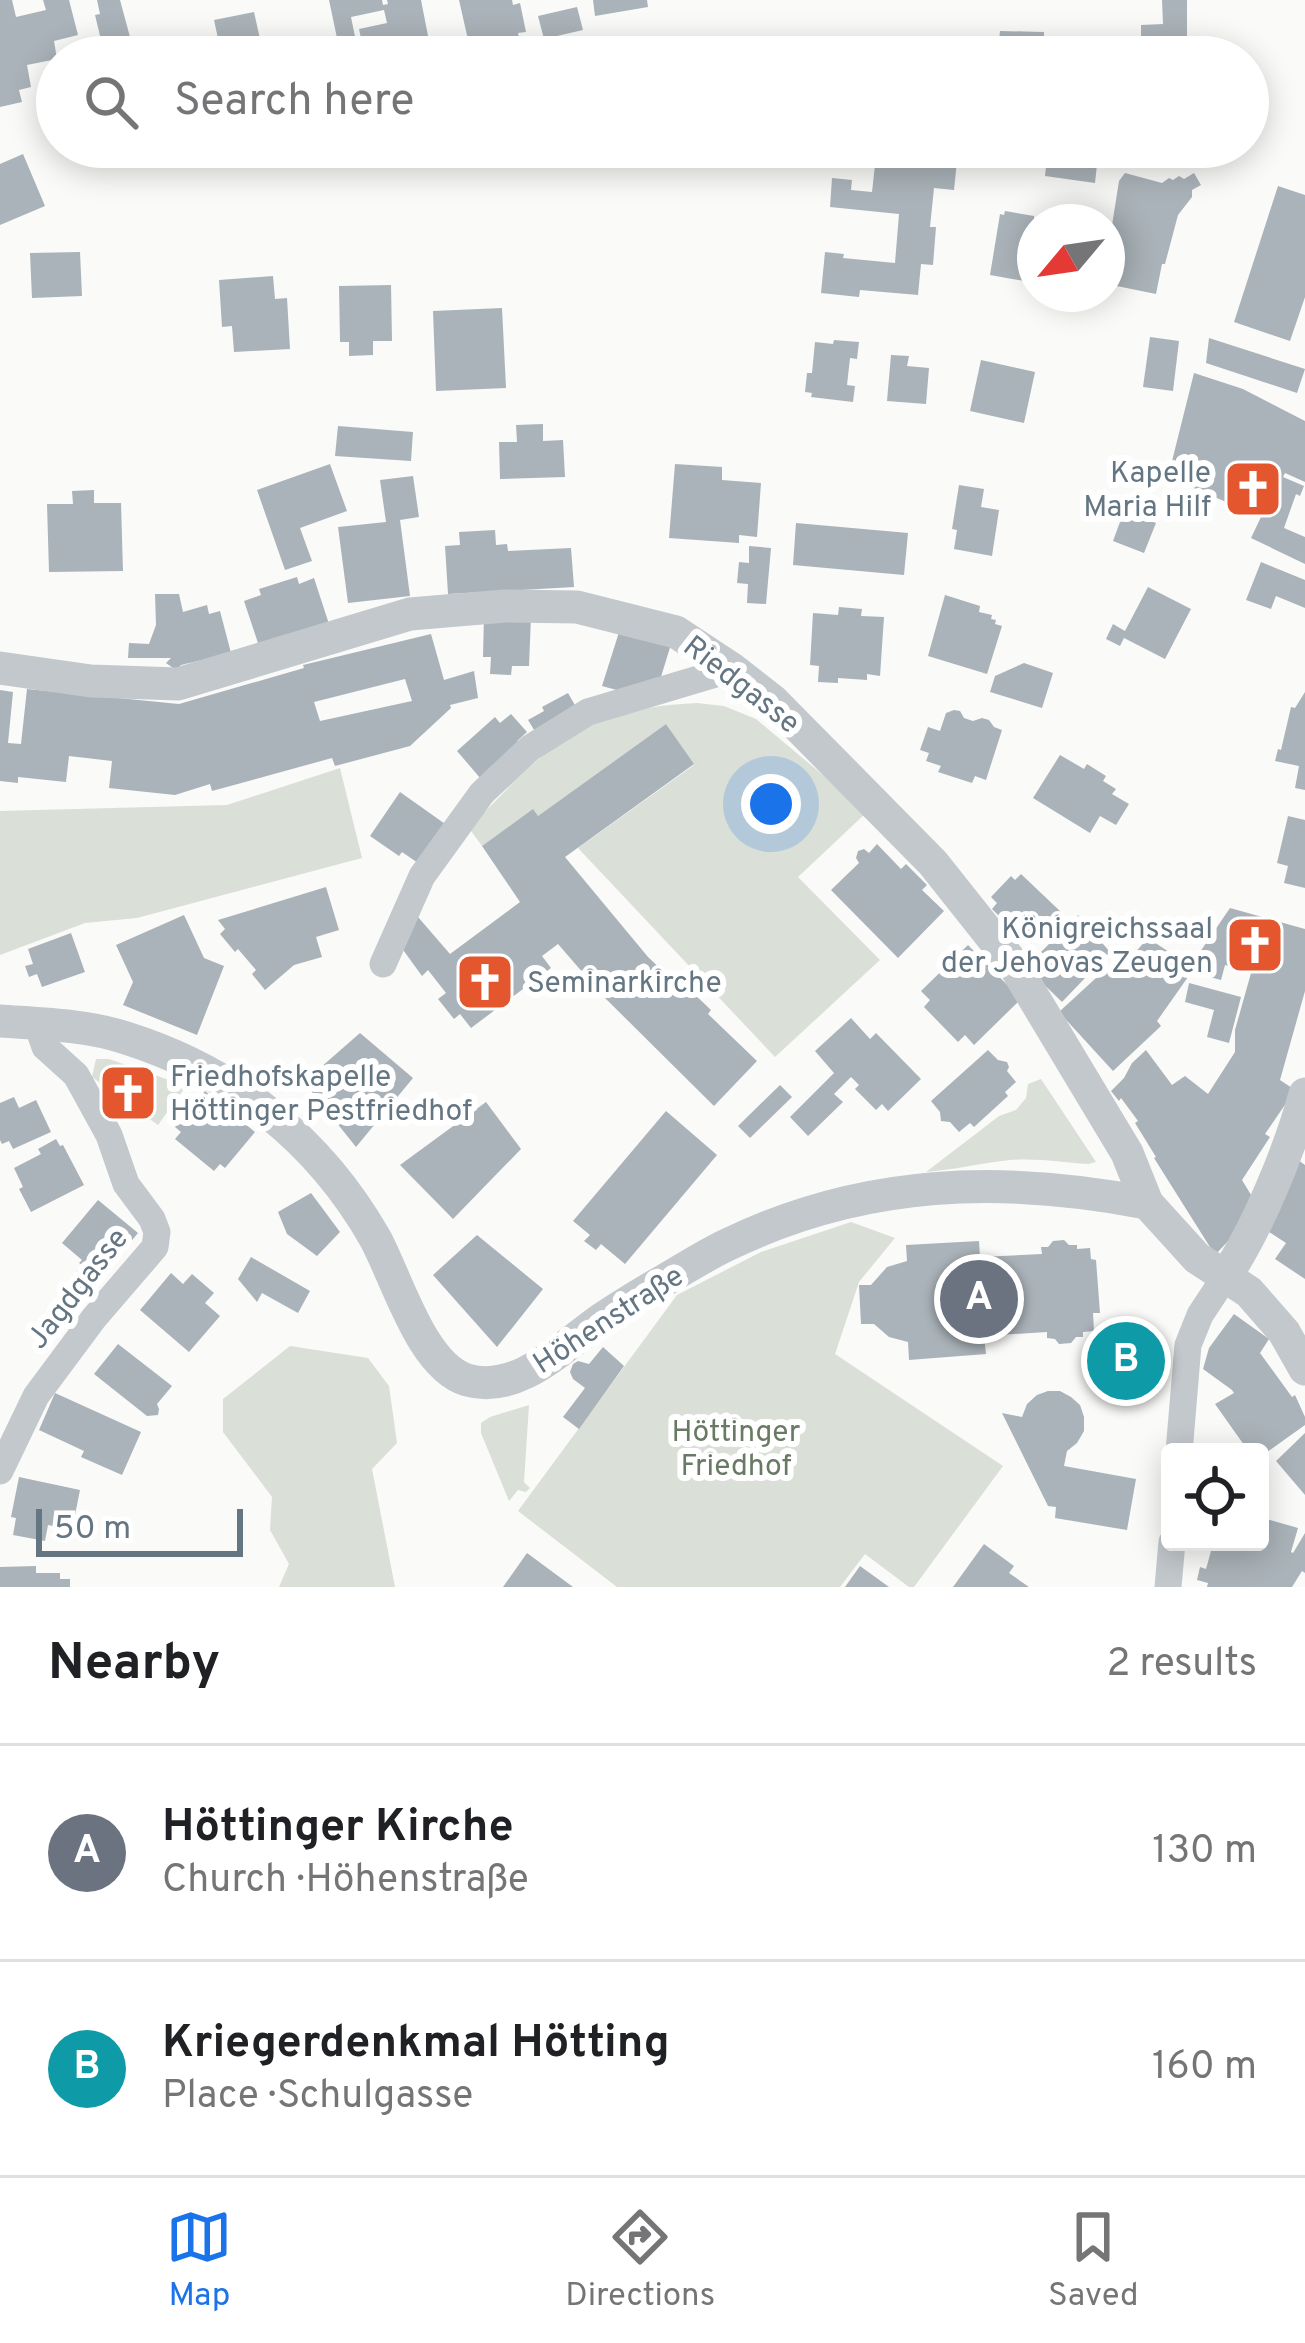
<!DOCTYPE html>
<html lang="en">
<head>
<meta charset="utf-8">
<style>
	:root { --surface:#fff; --page:#f2f2f2; --text:#202124; --muted:#757577; --line:#e0e0e0; --accent:#1a73e8 }
	body { margin:0; font-family:Overpass,sans-serif; background:var(--page); color:var(--text) }
	.controls { position:absolute; right:36px; bottom:36px; display:grid; overflow:hidden; border-radius:12px; box-shadow:0 6px 30px #0003 }
	.controls button { width:108px; height:108px; display:grid; place-items:center; padding:0; border:0; border-bottom:3px solid var(--line); background:var(--surface); color:var(--text); font:60px sans-serif }
	.compass { position:absolute; left:1017px; top:204px; width:108px; height:108px; border-radius:50%; background:var(--surface); box-shadow:0 6px 30px #0003; rotate:241deg }
	.scale { position:absolute; left:36px; bottom:30px; width:207px; box-sizing:border-box; padding-left:12px; border:6px solid #657683; border-top:0; font-size:33px; line-height:42px; white-space:nowrap; color:#657683; -webkit-text-stroke:9px #fff; paint-order:stroke }
	.you { position:absolute; left:771px; top:804px; width:42px; height:42px; margin:-30px; border:9px solid #fff; border-radius:50%; background:#1a73e8; box-shadow:0 0 0 18px #1a73e833 }
	.badge { display:grid; place-items:center; width:78px; height:78px; border-radius:50%; background:var(--accent); color:#fff; font-size:39px; font-weight:700 }
	.pin { position:absolute; translate:-50% -50%; border:6px solid #fff; box-shadow:0 3px 12px #0006 }
	.list { margin:0; padding:0; list-style:none }
	h2 { display:flex; justify-content:space-between; align-items:center; height:156px; margin:0; padding:0 48px; font-size:51px }
	h2 small { font-size:39px; font-weight:400; color:var(--muted) }
	.list li { display:grid; grid-template-columns:78px 1fr auto; gap:36px; align-items:center; box-sizing:border-box; height:216px; padding:0 48px; border-top:3px solid var(--line) }
	.list b { display:block; font-size:45px; white-space:nowrap }
	.list p { margin:0; font-size:39px; white-space:nowrap; color:var(--muted) }
	.list em { font-size:39px; font-style:normal; color:var(--muted) }
	.icon { flex:none; width:66px; height:66px; fill:none; stroke:currentColor; stroke-width:2; stroke-linecap:round; stroke-linejoin:round }
	.map { position:relative; flex:none; width:1305px; height:1587px; overflow:hidden }
	.search { position:absolute; background:var(--surface); box-shadow:0 6px 30px #0003; left:36px; right:36px; top:36px; height:132px; display:flex; align-items:center; gap:30px; box-sizing:border-box; padding:0 42px; border-radius:66px; color:var(--muted); font-size:45px }
	.sheet { height:588px; background:var(--surface) }
	nav { display:flex; justify-content:space-around; align-items:center; box-sizing:border-box; height:168px; border-top:3px solid var(--line); background:var(--surface); font-size:33px; color:var(--muted) }
	nav a { display:grid; justify-items:center; gap:6px }
	nav .on { color:var(--accent) }
	.map>svg:first-child { display:block }
</style>
</head>
<body>
<div class="map">
<svg width="1305" height="1587" viewBox="0 0 1305 1587">
	<rect width="100%" height="100%" fill="#fafaf8"/>
	<!-- green -->
	<g fill="#dadfd7">
		<path d="M697 703 724 706 756 719 867 812 798 877 880 960 775 1057 578 848 694 765 666 724 538 816 533 810 482 846 469 828C511 786 553 734 611 716 639 707 668 705 697 703Z"/>
		<path d="M340 768 362 858 137 918 85 923 0 955V811L227 805Z"/>
		<path d="M96 1059H109L186 1086 158 1125 92 1077Z"/>
		<path d="M1041 1079 1096 1162 1088 1164C1060 1162 1030 1157 1002 1161 976 1164 952 1170 926 1172L999 1116 1016 1110 1026 1098 1028 1084Z"/>
		<path d="M851 1222 895 1238 859 1282 835 1354 1003 1466 914 1587H909L865 1554 840 1587H617L518 1511 677 1295 761 1252Z"/>
		<path d="M290 1346 368 1358 389 1386 397 1443 372 1469 395 1587H279L289 1564 270 1530 272 1497 223 1432V1399Z"/>
		<path d="M529 1405 524 1482 530 1488 526 1492 518 1490 509 1501 481 1433V1423L490 1417Z"/>
	</g>
	<!-- building -->
	<g fill="#aab3b9" fill-rule="evenodd">
		<path d="M0 0H12L16 17 46 10 43 0H69L78 35 54 41 57 59 27 65 31 87 19 90 22 102 0 107Z"/>
		<path d="M97 0H120L130 37 102 44 95 15 100 14Z"/>
		<path d="M329 0H382L383 5 388 4 387 0H421L429 41 424 42 425 48 438 45 440 57H365L359 29 387 23 384 10 351 17 359 56 341 57Z"/>
		<path d="M459 0H512L513 5 520 3 526 32 518 33 520 43 471 53Z"/>
		<path d="M593 0H647L648 7 595 16Z"/>
		<path d="M1162 0H1187V57H1091V47L1141 46V25L1163 24Z"/>
		<path d="M577 7 583 30 544 39 538 16Z"/>
		<path d="M254 12 264 57H222L214 20Z"/>
		<path d="M1000 31 1044 32V42H1057V57H987L988 41H999Z"/>
		<path d="M221 147H291V149L210 166 207 150Z"/>
		<path d="M1048 149 1098 155 1095 183 1045 176Z"/>
		<path d="M23 154 45 206 0 225V164Z"/>
		<path d="M876 156 905 158 904 164 933 167 934 159 957 161 954 190 934 188 930 227H936L933 265 921 264 918 295 860 290 859 297 821 293 825 252 844 254 843 258 895 263 899 214 830 207 832 178 852 180 851 190 872 192Z"/>
		<path d="M1125 173 1162 183 1169 178 1173 180 1179 176 1184 179 1194 173 1201 185 1192 190V197L1178 215 1165 264H1162L1156 294 1107 284 1112 238H1110L1119 181Z"/>
		<path d="M1278 186 1305 195V297L1290 341 1234 322Z"/>
		<path d="M1005 211 1034 216 1035 283 990 275 1000 214 1004 215Z"/>
		<path d="M80 252 82 296 32 298 30 253Z"/>
		<path d="M273 276 275 299 287 298 290 349 234 352 232 326 222 327 219 280Z"/>
		<path d="M391 285 392 341H373V355L349 356V342H340L339 286Z"/>
		<path d="M502 308 506 388 436 391 433 311Z"/>
		<path d="M1150 337 1179 341 1173 391 1143 387Z"/>
		<path d="M1209 338 1305 369 1297 393 1206 363Z"/>
		<path d="M834 340 859 342 857 359 850 358 847 385 855 386 853 402 811 397 812 393 805 392 807 373H812L815 342 833 344Z"/>
		<path d="M891 355 909 356 907 366 929 368 926 404 887 401Z"/>
		<path d="M981 360 1035 372 1024 423 970 411Z"/>
		<path d="M1194 373 1243 389 1305 421V482L1285 473 1283 477 1304 486 1300 496 1296 494 1284 528 1305 537V564L1251 538 1261 517 1168 477Z"/>
		<path d="M543 424V441L563 440 565 477 500 479 499 442H517L516 425Z"/>
		<path d="M338 426 413 432 411 461 335 456Z"/>
		<path d="M330 464 347 511 300 528 312 561 285 570 257 490Z"/>
		<path d="M675 464 722 467V480L761 483 757 537 739 535V543L669 538Z"/>
		<path d="M413 476 419 517 400 520 410 596 348 603 338 527 386 522 380 480Z"/>
		<path d="M959 485 984 489 981 507 999 510 992 556 954 549 957 530 952 529Z"/>
		<path d="M94 490V503H121L123 571 49 572 47 504H73L72 491Z"/>
		<path d="M1124 511 1156 523 1144 553 1113 541Z"/>
		<path d="M796 523 908 533 904 575 793 565Z"/>
		<path d="M495 530 496 545 507 544 508 551 571 548 574 587 448 594 445 546 460 545 459 532Z"/>
		<path d="M749 546 771 548 766 604 747 603 748 584 737 583 739 562 749 563Z"/>
		<path d="M1261 562 1305 580V608L1276 596 1271 609 1246 600Z"/>
		<path d="M297 577 299 584 314 578 329 624 259 646 244 601 261 595 259 589Z"/>
		<path d="M1148 587 1191 609 1165 659 1124 638 1120 646 1106 639 1113 624 1125 631Z"/>
		<path d="M155 594H179L183 612 207 605 209 614 220 611 231 653 181 665 176 670 166 663 171 658H128L129 643 149 644 156 625Z"/>
		<path d="M945 595 980 606 979 612 992 615 991 619 996 620 995 624 1002 626 987 674 928 656Z"/>
		<path d="M839 607 862 609 861 616 884 617 880 676 867 674V680L838 678V683L818 682 819 666 810 665 813 613 838 615Z"/>
		<path d="M484 614 531 616 529 666H512L511 675 490 674 491 657H483Z"/>
		<path d="M621 626 672 641 660 680 624 692 602 686Z"/>
		<path d="M431 634 444 680 474 671 478 698 450 705 451 708 410 746 335 766 332 758 212 791 210 784 175 795 109 788 112 761 69 756 66 782 18 777V783L0 781V690L13 692 8 743 21 744 27 689 179 704 304 668 303 665ZM405 679 412 701 320 721 314 702Z"/>
		<path d="M1024 663 1053 673 1042 708 990 692 995 676Z"/>
		<path d="M1305 692V790L1295 788 1299 766 1275 761 1278 749 1281 750 1291 707 1295 708Z"/>
		<path d="M568 693 576 707 536 733 528 720 544 711 542 707Z"/>
		<path d="M954 710 960 711 964 718 973 721 982 718 989 720 994 727 1002 730 986 780 975 776 972 783 938 772 941 766 926 761 929 753 920 750 928 727 940 731 946 713Z"/>
		<path d="M511 714 527 732 517 741 520 745 481 779 457 751 495 717 500 723Z"/>
		<path d="M666 724 694 764 565 857 648 957 685 992 688 988 711 1010 708 1014 757 1061 714 1106 603 996 558 944 542 956 551 968 471 1028 460 1014 454 1019 438 999 446 993 428 970 422 976 401 947 418 917 450 954 520 902 482 846 533 809 538 816Z"/>
		<path d="M1060 755 1084 769 1087 764 1106 776 1103 781 1116 789 1112 794 1129 804 1116 825 1100 816 1090 833 1033 798Z"/>
		<path d="M400 792 448 826 421 865 402 852 399 856 370 836Z"/>
		<path d="M1288 816 1305 820V888L1284 883 1288 866 1277 863Z"/>
		<path d="M877 844 901 869 906 864 927 885 922 890 944 911 898 958 831 890 859 863 856 858 858 851 864 849 869 853Z"/>
		<path d="M1021 874 1061 912 1031 944 1023 936 1019 941 997 920 1000 917 992 909 997 903 991 897 1011 876 1015 880Z"/>
		<path d="M326 887 339 930 316 937 322 957 294 965 265 990 252 974 256 970 238 949 235 952 220 934 225 929 218 920Z"/>
		<path d="M1230 908 1305 929V991L1280 1080 1295 1090 1265 1134 1270 1137 1242 1180 1259 1208 1215 1255 1154 1158 1156 1157 1135 1123 1138 1121 1121 1098 1119 1101 1111 1091 1124 1078 1132 1063 1146 1050 1172 1085 1185 1076 1208 1094 1235 1052V1030L1253 966 1234 960 1232 967 1225 965 1221 980 1187 971Z"/>
		<path d="M184 915 204 958 224 966 197 1035 123 1005 133 982 116 945Z"/>
		<path d="M1078 915 1110 952 1062 1002 1026 967Z"/>
		<path d="M71 933 85 972 42 987 37 974 29 977 25 966 33 964 28 949Z"/>
		<path d="M1148 938 1181 960 1175 969 1188 977 1157 1021 1161 1026 1113 1071 1059 1012 1109 966 1116 974Z"/>
		<path d="M968 945 1021 999 974 1045 965 1035 958 1042 924 1007 930 1000 921 991Z"/>
		<path d="M1189 983 1241 997 1229 1043 1207 1037 1214 1010 1185 1002Z"/>
		<path d="M851 1018 870 1039 876 1033 921 1079 888 1111 882 1104 876 1110 855 1089 859 1085 851 1077 834 1094 843 1102 808 1136 790 1117 834 1073 815 1051Z"/>
		<path d="M360 1033 413 1078 356 1147 304 1082Z"/>
		<path d="M988 1050 998 1060 1007 1062 1009 1067 1007 1071 1016 1082 1005 1092 1008 1096 974 1127 970 1123 959 1132 950 1122 941 1121 940 1112 931 1101Z"/>
		<path d="M780 1085 792 1097 750 1138 738 1126Z"/>
		<path d="M205 1091 255 1132 225 1168 220 1164 214 1171 175 1139 181 1132 175 1127Z"/>
		<path d="M14 1097 19 1108 36 1100 51 1132 13 1149 9 1141 2 1144 0 1140V1103Z"/>
		<path d="M486 1102 521 1149 453 1219 400 1165Z"/>
		<path d="M666 1111 717 1155 625 1264 601 1244 596 1250 584 1241 590 1235 573 1221Z"/>
		<path d="M56 1139 60 1146 63 1145 84 1185 31 1212 19 1189 23 1187 14 1168 41 1154 38 1149Z"/>
		<path d="M1298 1160 1305 1165V1279L1275 1259 1286 1243 1266 1230Z"/>
		<path d="M311 1193 340 1232 317 1256 287 1234 278 1212Z"/>
		<path d="M98 1200 138 1233 99 1280 94 1276 79 1295 67 1284 82 1265 79 1263 82 1260 62 1243Z"/>
		<path d="M477 1235 543 1289 497 1347 433 1275Z"/>
		<path d="M1064 1240 1069 1245H1077V1249L1090 1248 1091 1259 1096 1260 1100 1313H1093L1094 1331 1083 1332V1337H1076L1071 1343 1059 1344 1055 1339 1047 1338V1332L984 1336 986 1354 909 1360 908 1342 889 1337 874 1324H861L859 1285H871L887 1267 907 1261 906 1245 979 1241 980 1257 1042 1254 1041 1247H1048L1053 1241Z"/>
		<path d="M251 1257 310 1291 298 1313 262 1293 257 1302 238 1279Z"/>
		<path d="M171 1273 183 1284 192 1274 214 1293 205 1303 220 1316 189 1352 140 1310Z"/>
		<path d="M1234 1314 1269 1339 1260 1353 1292 1397 1295 1395 1305 1417V1425L1260 1457V1452H1249L1215 1404 1234 1393 1232 1390 1203 1369 1209 1348Z"/>
		<path d="M118 1344 172 1386 157 1404 159 1409 158 1415 147 1416 94 1374Z"/>
		<path d="M603 1347 624 1366 579 1429 563 1417 585 1388 573 1379 570 1372 573 1364 578 1361 589 1364Z"/>
		<path d="M1048 1391H1060L1071 1397 1080 1405 1084 1417V1431L1077 1443 1067 1451 1064 1466 1136 1479 1127 1530 1055 1518 1056 1507 1048 1506 1002 1413 1022 1417 1027 1404 1037 1395Z"/>
		<path d="M55 1393 141 1432 122 1475 81 1457 84 1451 39 1430Z"/>
		<path d="M1305 1433V1495L1276 1461Z"/>
		<path d="M19 1477 80 1490 72 1530 48 1525 45 1541 13 1535 16 1518 11 1517Z"/>
		<path d="M1260 1517 1298 1528 1291 1552 1293 1553 1305 1533V1573L1302 1571 1292 1587H1207L1208 1583 1197 1580 1200 1567 1206 1569 1211 1551 1200 1548 1201 1542H1260Z"/>
		<path d="M984 1544 1014 1566 1009 1573 1029 1587H953Z"/>
		<path d="M527 1553 573 1587H503Z"/>
		<path d="M36 1566V1573H60V1579H70V1587H0V1567Z"/>
		<path d="M860 1566 889 1587H845Z"/>
	</g>
	<g fill="none" stroke-linecap="round" stroke-linejoin="round">
		<!-- minor -->
		<g stroke="#c3c8cc" stroke-width="27">
			<path d="M383 964 422 876 482 793 530 748 588 712 732 669"/>
			<path d="M1179 1452 1188 1345 1200 1315 1225 1277"/>
			<path d="M0 1471 36 1396 94 1318 155 1247 157 1232 152 1219 126 1184 109 1135 76 1075 45 1047 37 1024"/>
			<path d="M1168 1587 1172 1542"/>
		</g>
		<!-- tertiary -->
		<g stroke="#c3c8cc" stroke-width="33">
			<path d="M0 668 91 681 178 684 410 614 505 606 577 607 676 632 732 669 773 701 933 863 1014 965 1127 1153 1147 1203 1197 1258 1249 1292 1284 1332 1305 1369"/>
			<path d="M0 1021C41 1024 87 1025 126 1038 234 1072 319 1140 375 1238 397 1278 421 1366 467 1380 519 1395 565 1344 603 1318 623 1305 644 1292 665 1280 686 1268 707 1254 729 1244 864 1179 1002 1175 1147 1203"/>
			<path d="M1225 1277C1257 1230 1290 1150 1305 1094"/>
		</g>
	</g>
	<!-- icons -->
	<defs>
		<symbol id="church-square" viewBox="-11 -11 22 22"><rect x="-9" y="-9" width="18" height="18" rx="4" fill="#e4572e" stroke="#fff"/><path d="M-1.2-6h2.4v3.5h3.3v2.4h-3.3V6h-2.4V-.1h-3.3v-2.4h3.3Z" fill="#fff"/></symbol>
	</defs>
	<g fill-rule="evenodd">
		<use href="#church-square" x="1220" y="456" width="66" height="66"/>
		<use href="#church-square" x="1222" y="912" width="66" height="66"/>
		<use href="#church-square" x="452" y="949" width="66" height="66"/>
		<use href="#church-square" x="95" y="1060" width="66" height="66"/>
	</g>
	<g text-anchor="middle" stroke-width="12" stroke-linejoin="round" paint-order="stroke">
		<!-- poi labels -->
		<g font-size="30" fill="#657683" stroke="#fff" text-anchor="end">
			<text x="1211" y="482">Kapelle<tspan x="1211" dy="34">Maria Hilf</tspan></text>
			<text x="1213" y="938">Königreichssaal<tspan x="1213" dy="34">der Jehovas Zeugen</tspan></text>
			<text x="527" y="992" text-anchor="start">Seminarkirche</text>
			<text x="170" y="1086" text-anchor="start">Friedhofskapelle<tspan x="170" dy="34">Höttinger Pestfriedhof</tspan></text>
		</g>
		<!-- street labels -->
		<g font-size="30" fill="#657683" stroke="#fff">
			<text transform="translate(742 684) rotate(38)" y="10">Riedgasse</text>
			<text transform="translate(77 1288) rotate(-52)" y="10">Jagdgasse</text>
			<text transform="translate(608 1319) rotate(-33)" y="10">Höhenstraße</text>
		</g>
		<!-- park labels -->
		<g font-size="30" fill="#687a64" stroke="#fff">
			<text x="736" y="1441">Höttinger<tspan x="736" dy="34">Friedhof</tspan></text>
		</g>
	</g>
</svg>
<div class="controls">
<button><svg class="icon" aria-label="locate" viewBox="0 0 24 24"><circle cx="12" cy="12" r="6"/><path d="M12 2v4M12 18v4M2 12h4M18 12h4"/></svg></button>
</div>
<svg class="compass" viewBox="-18 -18 36 36"><path d="M0-13l5 13h-10z" fill="#e53935"/><path d="M0 13l5-13h-10z" fill="#757577"/></svg>
<div class="scale">50 m</div>
<div class="you"></div>
<div class="pin badge" style="left:979px;top:1299px;background:#6b7280">A</div>
<div class="pin badge" style="left:1126px;top:1361px;background:#0f9aa8">B</div>
<div class="search"><svg class="icon" aria-label="search" viewBox="0 0 24 24"><circle cx="10" cy="10" r="6"/><path d="M15 15l6 6"/></svg>Search here</div>
</div>
<section class="sheet">
<h2>Nearby<small>2 results</small></h2>
<ul class="list">
<li><span class="badge" style="background:#6b7280">A</span><div><b>Höttinger Kirche</b><p>Church · Höhenstraße</p></div><em>130 m</em></li>
<li><span class="badge" style="background:#0f9aa8">B</span><div><b>Kriegerdenkmal Hötting</b><p>Place · Schulgasse</p></div><em>160 m</em></li>
</ul>
</section>
<nav>
<a class="on"><svg class="icon" aria-label="map" viewBox="0 0 24 24"><path d="M3 6l6-2 6 2 6-2v14l-6 2-6-2-6 2zM9 4v14M15 6v14"/></svg>Map</a>
<a><svg class="icon" aria-label="directions" viewBox="0 0 24 24"><path d="M12 3l9 9-9 9-9-9zM9 14v-3h6M13 9l2 2-2 2"/></svg>Directions</a>
<a><svg class="icon" aria-label="saved" viewBox="0 0 24 24"><path d="M7 4h10v16l-5-4-5 4z"/></svg>Saved</a>
</nav>
</body>
</html>
